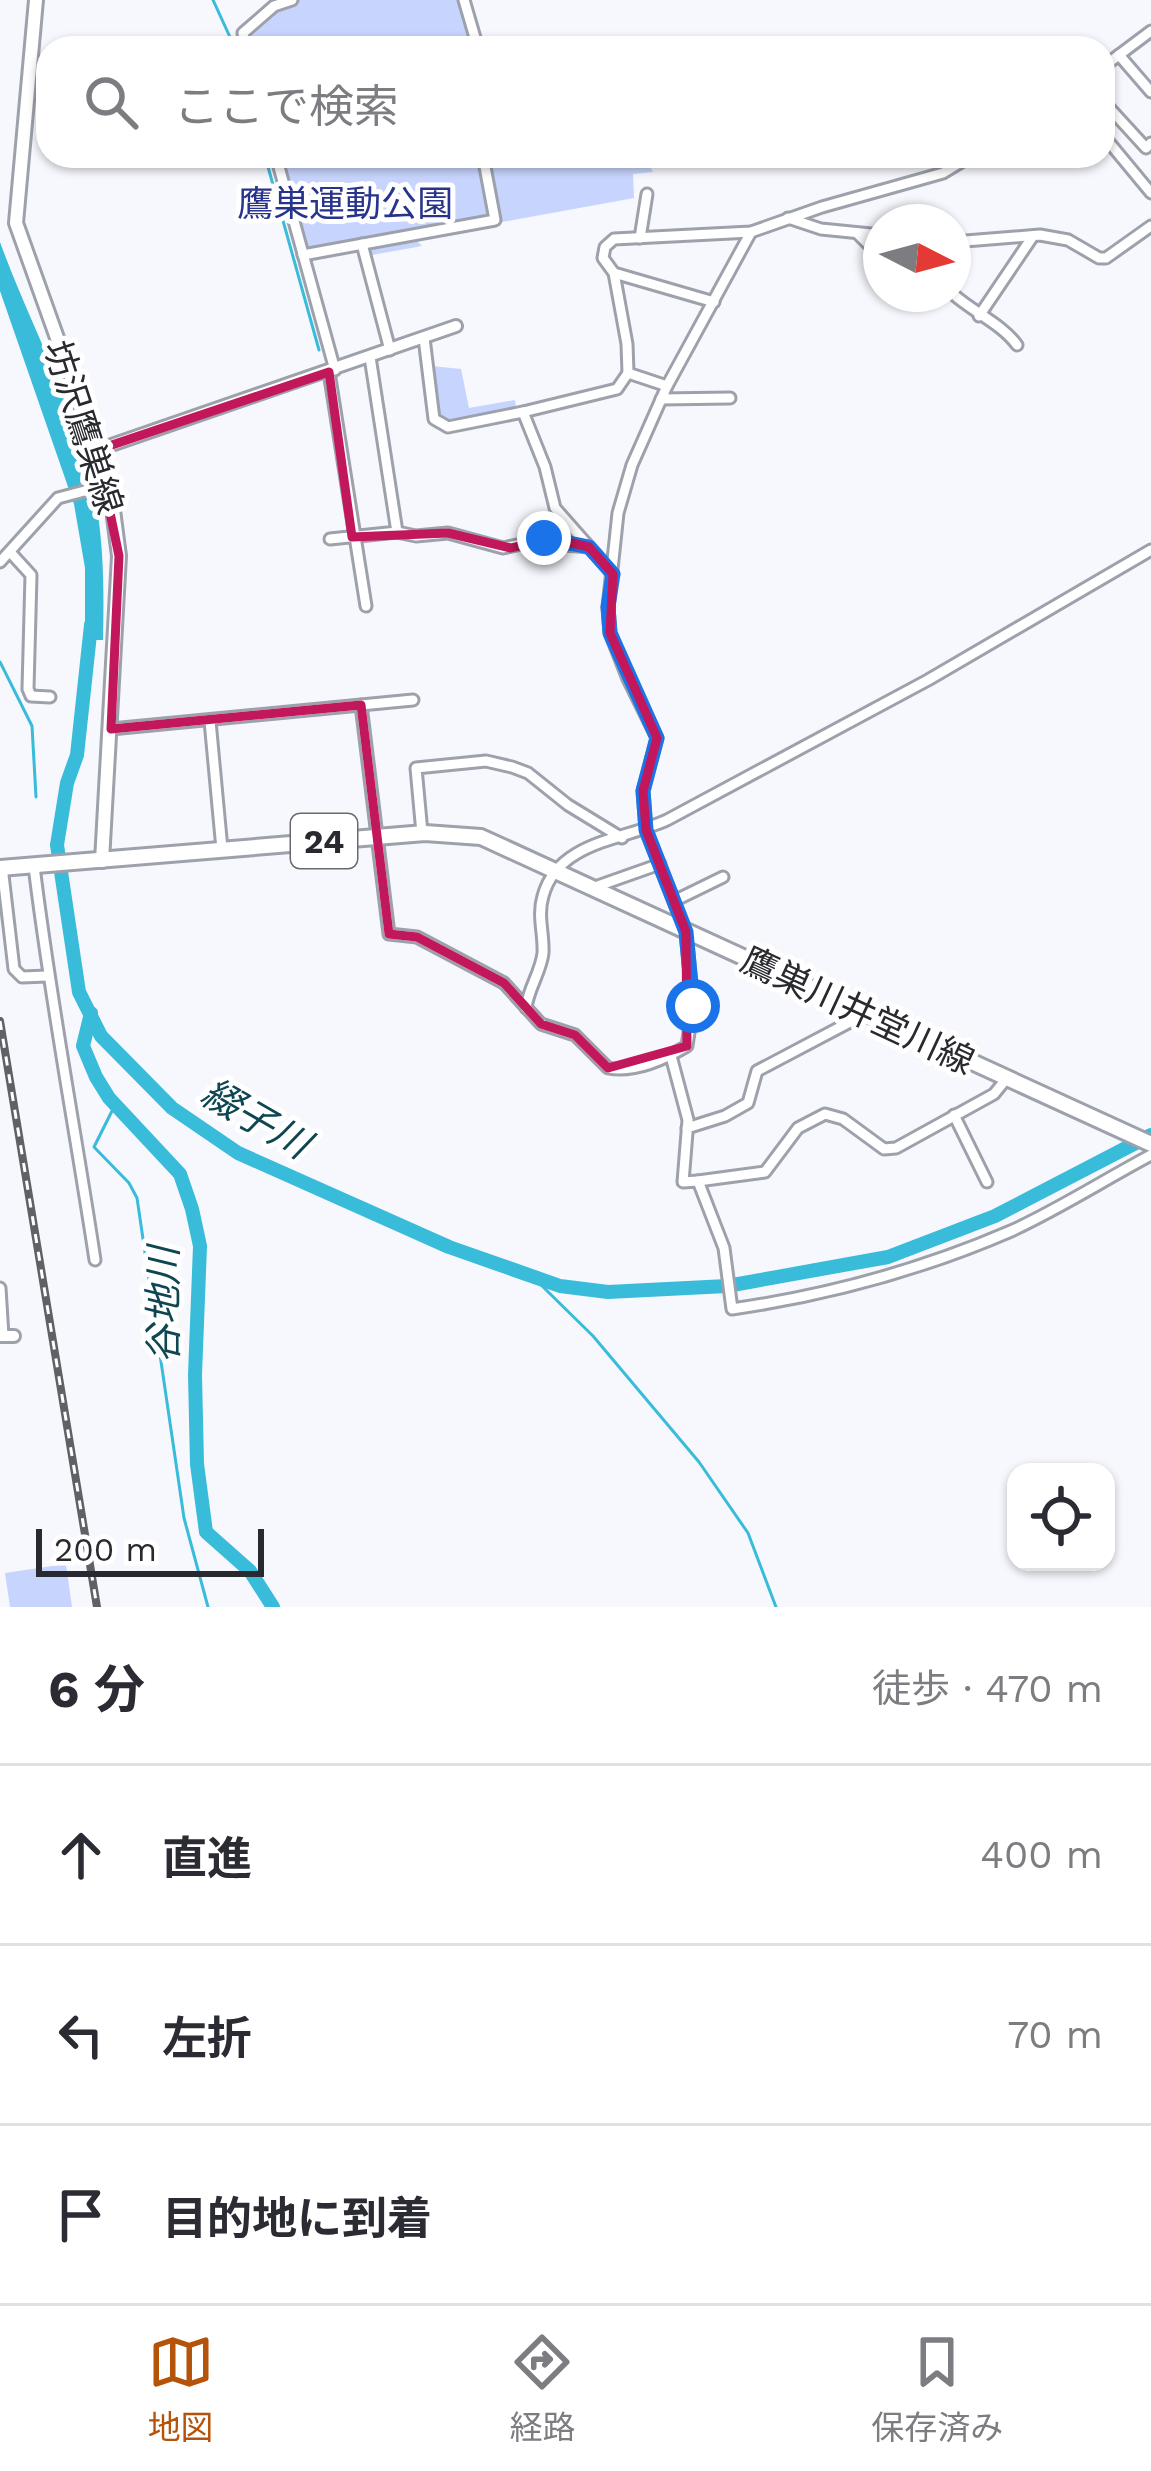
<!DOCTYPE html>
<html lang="ja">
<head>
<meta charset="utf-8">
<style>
	:root { --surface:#fff; --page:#f2f2f3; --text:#2b2b33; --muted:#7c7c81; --line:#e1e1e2; --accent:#b45309 }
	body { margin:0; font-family:"Work Sans","Noto Sans JP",sans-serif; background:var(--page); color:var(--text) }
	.controls { position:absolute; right:36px; bottom:36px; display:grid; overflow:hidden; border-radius:24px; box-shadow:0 3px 9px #0004 }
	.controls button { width:108px; height:108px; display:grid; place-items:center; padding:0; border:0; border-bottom:3px solid var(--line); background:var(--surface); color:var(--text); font:60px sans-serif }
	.compass { position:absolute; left:863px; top:204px; width:108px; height:108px; border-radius:50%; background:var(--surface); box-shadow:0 3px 9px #0004; rotate:96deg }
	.scale { position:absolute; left:36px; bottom:30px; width:228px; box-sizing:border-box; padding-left:12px; border:6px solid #292a2f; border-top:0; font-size:33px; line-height:42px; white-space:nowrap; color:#292a2f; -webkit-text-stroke:9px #fff; paint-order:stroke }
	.stop { position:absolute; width:36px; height:36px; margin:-27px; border:9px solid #1a73e8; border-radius:50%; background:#fff }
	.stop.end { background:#1a73e8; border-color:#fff; box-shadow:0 3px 12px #0008 }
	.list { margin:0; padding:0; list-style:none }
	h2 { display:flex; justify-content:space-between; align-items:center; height:156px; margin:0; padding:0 48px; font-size:51px }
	h2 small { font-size:39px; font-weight:400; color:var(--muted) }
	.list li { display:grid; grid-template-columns:78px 1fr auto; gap:36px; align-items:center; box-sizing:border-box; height:180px; padding:0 48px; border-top:3px solid var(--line) }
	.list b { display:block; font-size:45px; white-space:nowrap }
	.list em { font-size:39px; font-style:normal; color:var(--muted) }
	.icon { flex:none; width:66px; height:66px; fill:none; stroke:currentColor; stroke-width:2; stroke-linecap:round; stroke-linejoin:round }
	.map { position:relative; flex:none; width:1151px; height:1607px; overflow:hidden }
	.search { position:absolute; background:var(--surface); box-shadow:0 3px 9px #0004; left:36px; right:36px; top:36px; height:132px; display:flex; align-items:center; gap:30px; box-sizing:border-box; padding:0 42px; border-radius:36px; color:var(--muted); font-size:45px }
	.sheet { height:696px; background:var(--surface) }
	nav { display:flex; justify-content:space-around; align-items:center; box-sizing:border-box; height:168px; border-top:3px solid var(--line); background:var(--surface); font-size:33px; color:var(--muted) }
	nav a { display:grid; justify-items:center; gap:6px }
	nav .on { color:var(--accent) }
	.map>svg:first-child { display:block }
</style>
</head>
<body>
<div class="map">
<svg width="1151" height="1607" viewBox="0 0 1151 1607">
	<rect width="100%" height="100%" fill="#f7f8fd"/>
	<!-- green -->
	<g fill="#c7d4fe">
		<path d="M292 0H464L477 48H245L243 33 262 15Z"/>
		<path d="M275 156H645L653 172 633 174 634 198 414 238 422 246 372 255 371 261 366 248 307 258Z"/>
		<path d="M432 366 461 369 469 408 515 400 516 408C495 416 460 426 438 417Z"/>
		<path d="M66 1564 72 1607H10L5 1573Z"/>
	</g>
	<!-- water -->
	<path fill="#39bbda" d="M0 242C31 328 79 411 96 502 104 548 104 593 103 640H85V568L74 504 0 291Z"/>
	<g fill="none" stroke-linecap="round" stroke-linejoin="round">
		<!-- stream -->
		<g stroke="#39bbda" stroke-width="3">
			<path d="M213 0 235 48"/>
			<path d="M265 156 319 350"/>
			<path d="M0 662 32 726 36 797"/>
			<path d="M115 1105 94 1147 129 1183 137 1198 184 1518 208 1607"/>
			<path d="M535 1279 593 1336 699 1462 748 1533 776 1607"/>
		</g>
		<!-- river -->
		<g stroke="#39bbda" stroke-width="14">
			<path d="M91 625 77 755 67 783 57 845 79 992 101 1036 172 1108 238 1153 449 1247 560 1286 608 1292 727 1286 888 1257 995 1216 1151 1135"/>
			<path d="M91 1013 83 1046 96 1077 109 1098 180 1174 192 1209 200 1246 195 1375 197 1464 206 1532 250 1571 273 1607"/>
		</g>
		<defs>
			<g id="minor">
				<path d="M464 0 478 48"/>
				<path d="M245 48 243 33 274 6 292 0"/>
				<path d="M1119 55 1151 92"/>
				<path d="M1103 67 1151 31"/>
				<path d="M1103 101 1146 148 1151 143"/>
				<path d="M1103 135 1151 193"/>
				<path d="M276 156 335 370"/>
				<path d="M788 218 821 229 881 235"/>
				<path d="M858 234 881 257"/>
				<path d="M640 238 647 194"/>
				<path d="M953 242 1040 235 1068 240 1099 258H1106L1151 226"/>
				<path d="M362 244 390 350"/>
				<path d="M303 255 495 220 483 156"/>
				<path d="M614 273 627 344 628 373 667 386"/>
				<path d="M953 294C973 312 1002 324 1017 345"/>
				<path d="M714 302 614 273 603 258 605 247 614 239 751 232 822 207 943 173 971 156"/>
				<path d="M979 316 1033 236"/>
				<path d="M424 338 434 419 448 427 523 412 545 467 555 508 613 574"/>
				<path d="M329 372 366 606"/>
				<path d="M661 399 730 398"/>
				<path d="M523 412 617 389 628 373"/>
				<path d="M397 532 416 536 448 533 503 548 550 538 565 545 589 547"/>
				<path d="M330 539 397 532 370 357"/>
				<path d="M10 552 31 575 28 689 31 696 50 697"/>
				<path d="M0 562 58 498 107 485"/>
				<path d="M361 705 389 934 417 937 504 983 541 1024 575 1035 608 1068C634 1073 665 1059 687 1046L693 1006 686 932 646 830 643 791 657 738 628 679 610 633 608 607 618 513 632 465 667 386 751 232"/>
				<path d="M210 721 222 849"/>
				<path d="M111 729 413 700"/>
				<path d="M422 833 416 768 486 761 512 767 528 773 568 805 622 838"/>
				<path d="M34 866C50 998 75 1128 95 1260"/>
				<path d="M3 875 14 969 22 977 47 976"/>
				<path d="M592 888 660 864"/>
				<path d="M676 900 723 877"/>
				<path d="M526 1008C528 989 541 972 543 953 544 933 537 916 543 896 558 841 624 840 667 820L928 680 1151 550"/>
				<path d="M671 1056 688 1120 683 1182 698 1181 724 1248 732 1309C829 1295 921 1270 1011 1231 1059 1209 1104 1180 1151 1155"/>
				<path d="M954 1115 987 1182"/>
				<path d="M687 1128 725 1116 748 1103 757 1071 865 1014"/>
				<path d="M698 1181 765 1172 798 1128 825 1114 843 1119 884 1149 896 1148 994 1094 1007 1078"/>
				<path d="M0 1288 3 1336"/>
			</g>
			<g id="tertiary">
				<path d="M97 450 456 326"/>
				<path d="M0 1336H14"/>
			</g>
			<path id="secondary" d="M36 0 16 223 97 450 113 510 119 556 102 861"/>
			<path id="primary" d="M0 868 425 833 481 837 1151 1144"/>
		</defs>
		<!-- minor casing -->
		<use href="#minor" stroke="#9da1ab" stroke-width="15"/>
		<!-- tertiary casing -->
		<use href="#tertiary" stroke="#9da1ab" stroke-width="16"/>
		<!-- secondary casing -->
		<use href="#secondary" stroke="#9da1ab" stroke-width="18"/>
		<!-- primary casing -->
		<use href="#primary" stroke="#9da1ab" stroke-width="20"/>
		<!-- minor -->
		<use href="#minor" stroke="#fff" stroke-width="9"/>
		<!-- tertiary -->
		<use href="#tertiary" stroke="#fff" stroke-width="10"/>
		<!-- secondary -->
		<use href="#secondary" stroke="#fff" stroke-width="12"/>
		<!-- primary -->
		<use href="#primary" stroke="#fff" stroke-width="14"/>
		<defs>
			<path id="rail" d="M0 1021 97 1607"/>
		</defs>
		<!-- rail casing -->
		<use href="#rail" stroke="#606166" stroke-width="8"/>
		<!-- rail -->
		<use href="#rail" stroke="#fff" stroke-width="3" stroke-dasharray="9" stroke-linecap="butt"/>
	</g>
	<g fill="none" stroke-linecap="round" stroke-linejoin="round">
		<!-- route -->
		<path stroke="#1a73e8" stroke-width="15" d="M544 538 589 547 613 574 608 607 610 633 657 738 643 791 646 830 686 932 693 1006"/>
	</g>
	<!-- marked area -->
	<path fill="none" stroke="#c2185b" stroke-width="9" stroke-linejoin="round" d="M329 372 352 537 448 533 511 548 550 538 589 547 613 574 610 633 657 738 643 791 646 830 686 932 687 1046 608 1068 575 1035 541 1024 504 983 417 937 389 934 361 705 111 729 119 556 97 450Z"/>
	<g text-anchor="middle" stroke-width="10" stroke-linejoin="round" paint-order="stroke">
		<!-- shield labels -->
		<rect fill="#fff" stroke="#696a6d" stroke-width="3" x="291" y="814" width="66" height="54" rx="9"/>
		<g font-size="33" font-weight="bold" fill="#292a2f">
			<text x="324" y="853">24</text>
		</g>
		<!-- park labels -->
		<g font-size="36" fill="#28338c" stroke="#fff">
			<text x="345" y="216">鷹巣運動公園</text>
		</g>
		<!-- street labels -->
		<g font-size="36" fill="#292a2f" stroke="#fff">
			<text transform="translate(84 427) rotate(72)" y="13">坊沢鷹巣線</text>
			<text transform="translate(858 1010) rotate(25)" y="13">鷹巣川井堂川線</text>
		</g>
		<!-- water labels -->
		<g font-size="39" font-style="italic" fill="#0e4652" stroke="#fff">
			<text transform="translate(256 1118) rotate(30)" y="14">綴子川</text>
			<text transform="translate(163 1305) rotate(-90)" y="14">谷地川</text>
		</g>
	</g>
</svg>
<div class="controls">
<button><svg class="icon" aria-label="locate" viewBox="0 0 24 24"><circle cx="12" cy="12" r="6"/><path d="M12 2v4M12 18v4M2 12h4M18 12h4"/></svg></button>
</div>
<svg class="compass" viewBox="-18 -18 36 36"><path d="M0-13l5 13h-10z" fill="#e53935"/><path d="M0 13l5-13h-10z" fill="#7c7c81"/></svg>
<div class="scale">200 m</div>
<div class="stop" style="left:693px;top:1006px"></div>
<div class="stop end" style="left:544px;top:538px"></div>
<div class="search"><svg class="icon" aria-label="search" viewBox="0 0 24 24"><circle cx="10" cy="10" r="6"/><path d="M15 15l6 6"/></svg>ここで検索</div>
</div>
<section class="sheet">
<h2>6 分<small>徒歩 · 470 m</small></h2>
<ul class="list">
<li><svg class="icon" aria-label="ahead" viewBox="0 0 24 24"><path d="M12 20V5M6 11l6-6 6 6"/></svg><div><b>直進</b></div><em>400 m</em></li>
<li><svg class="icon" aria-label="left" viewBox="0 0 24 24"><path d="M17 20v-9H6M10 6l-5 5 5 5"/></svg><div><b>左折</b></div><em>70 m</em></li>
<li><svg class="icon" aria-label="arrive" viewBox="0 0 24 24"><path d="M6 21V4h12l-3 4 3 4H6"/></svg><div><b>目的地に到着</b></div></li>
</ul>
</section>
<nav>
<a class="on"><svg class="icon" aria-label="map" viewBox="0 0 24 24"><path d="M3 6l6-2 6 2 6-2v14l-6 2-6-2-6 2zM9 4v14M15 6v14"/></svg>地図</a>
<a><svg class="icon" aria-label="directions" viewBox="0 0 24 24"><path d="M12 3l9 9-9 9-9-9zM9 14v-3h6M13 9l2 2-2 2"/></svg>経路</a>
<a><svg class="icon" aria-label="saved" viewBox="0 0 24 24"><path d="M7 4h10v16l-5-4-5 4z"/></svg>保存済み</a>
</nav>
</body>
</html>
